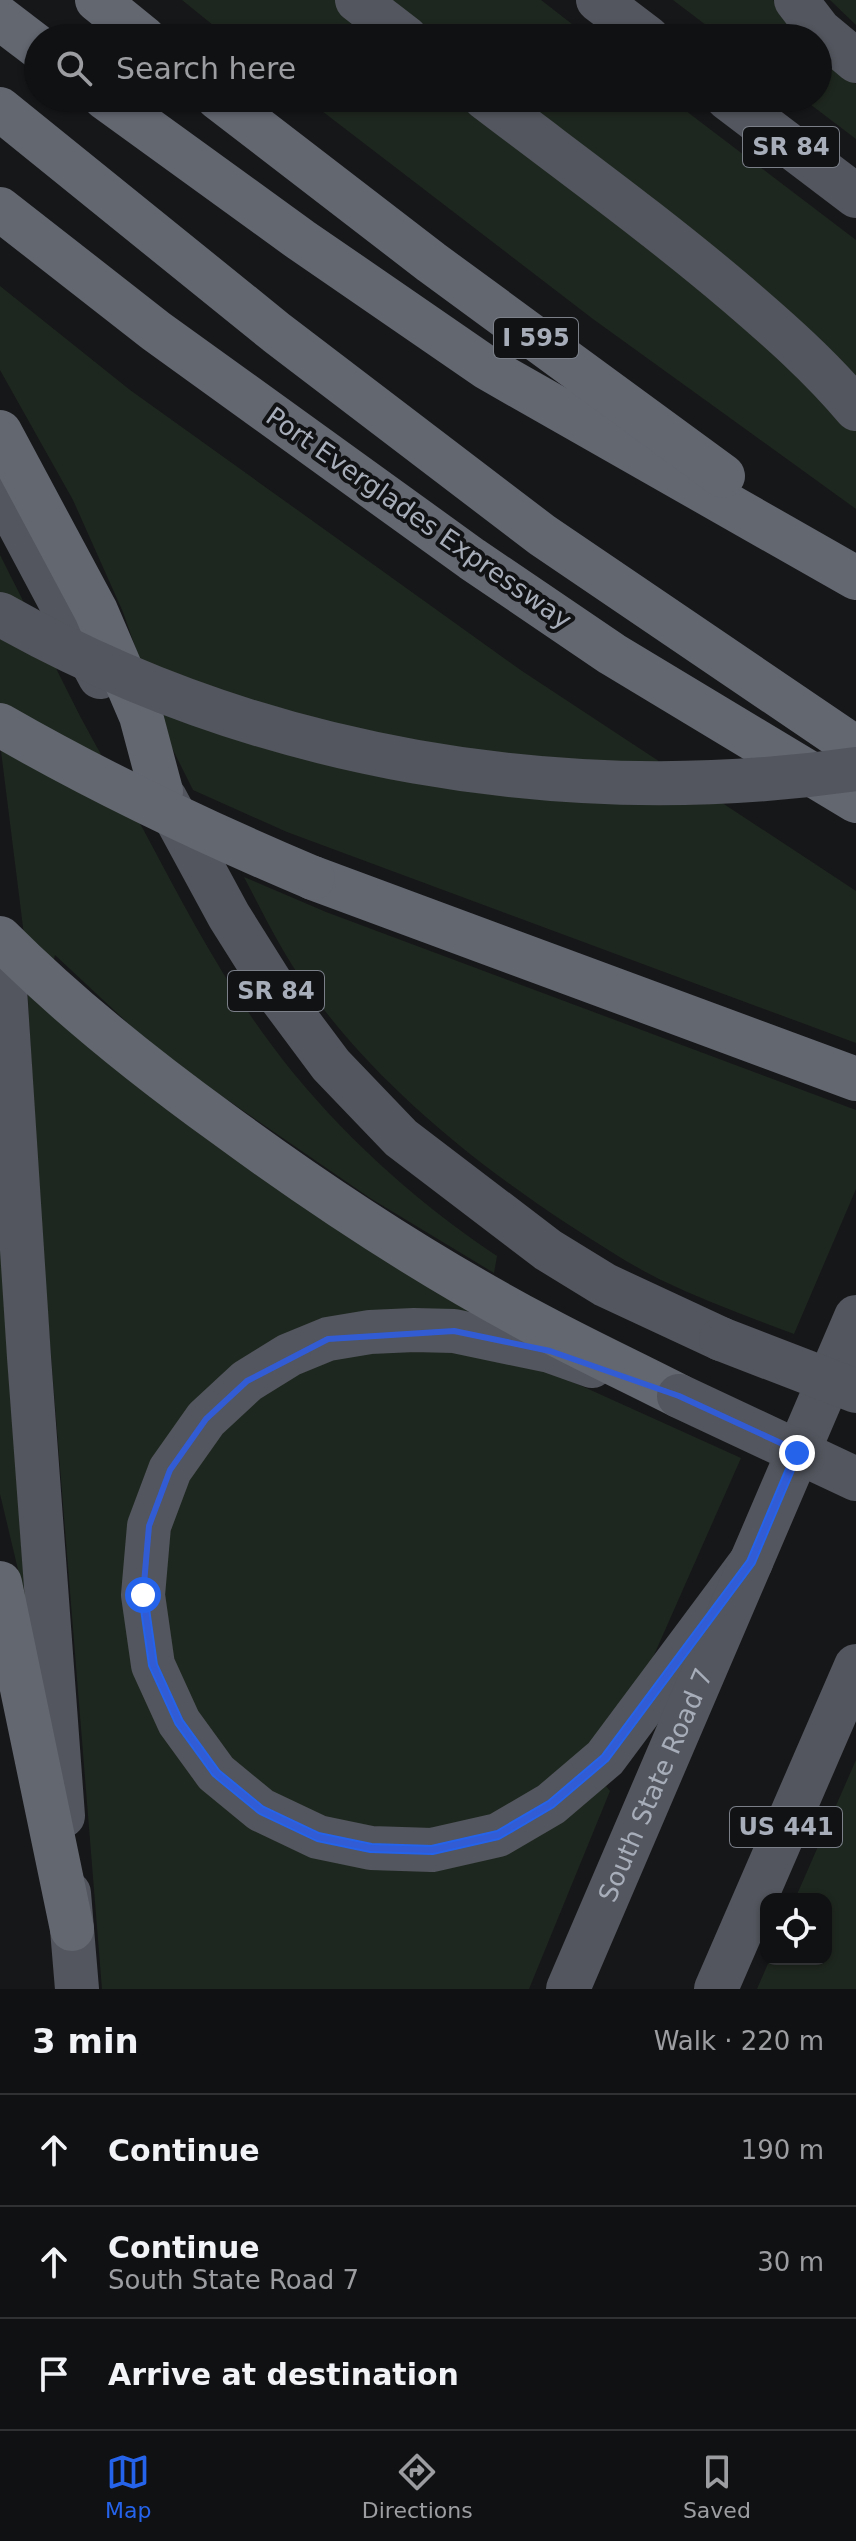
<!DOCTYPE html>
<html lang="en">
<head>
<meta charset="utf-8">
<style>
	:root { --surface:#101113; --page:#1e1f21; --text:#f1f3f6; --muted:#9c9da0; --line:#303133; --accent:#2563eb }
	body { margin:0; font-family:"DejaVu Sans",sans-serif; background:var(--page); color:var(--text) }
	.controls { position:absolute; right:24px; bottom:24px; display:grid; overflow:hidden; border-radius:16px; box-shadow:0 2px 6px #0004 }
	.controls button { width:72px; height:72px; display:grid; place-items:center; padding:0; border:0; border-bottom:2px solid var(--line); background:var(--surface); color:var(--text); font:40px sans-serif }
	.stop { position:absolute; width:24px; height:24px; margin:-18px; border:6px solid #2563eb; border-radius:50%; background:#fff }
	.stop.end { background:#2563eb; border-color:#fff; box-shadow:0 2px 8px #0008 }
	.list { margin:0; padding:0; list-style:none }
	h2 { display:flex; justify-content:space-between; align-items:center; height:104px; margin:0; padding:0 32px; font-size:34px }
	h2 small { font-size:26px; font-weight:400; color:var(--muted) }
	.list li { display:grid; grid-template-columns:52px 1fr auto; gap:24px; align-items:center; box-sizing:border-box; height:112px; padding:0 32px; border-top:2px solid var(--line) }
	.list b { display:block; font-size:30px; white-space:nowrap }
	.list p { margin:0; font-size:26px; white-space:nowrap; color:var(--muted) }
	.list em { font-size:26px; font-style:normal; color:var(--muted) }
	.icon { flex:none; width:44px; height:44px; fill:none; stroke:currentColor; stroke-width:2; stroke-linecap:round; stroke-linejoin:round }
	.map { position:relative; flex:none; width:856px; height:1989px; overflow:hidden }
	.search { position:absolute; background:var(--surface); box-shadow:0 2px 6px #0004; left:24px; right:24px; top:24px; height:88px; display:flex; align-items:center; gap:20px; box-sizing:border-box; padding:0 28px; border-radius:44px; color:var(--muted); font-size:30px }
	.sheet { height:440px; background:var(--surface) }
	nav { display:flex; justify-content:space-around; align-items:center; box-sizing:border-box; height:112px; border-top:2px solid var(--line); background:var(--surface); font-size:22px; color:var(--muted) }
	nav a { display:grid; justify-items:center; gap:4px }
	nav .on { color:var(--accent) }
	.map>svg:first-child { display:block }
</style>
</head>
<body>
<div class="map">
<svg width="856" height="1989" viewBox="0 0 856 1989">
	<rect width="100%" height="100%" fill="#161719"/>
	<!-- green -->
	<g fill="#1e271f">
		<path d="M182 0H541L590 38H229Z"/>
		<path d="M673 0H773L808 38H723Z"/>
		<path d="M830 0H856V25Z"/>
		<path d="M818 48 847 78 856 84V139L802 98H818Z"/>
		<path d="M305 98H669L856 240V509L593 319Z"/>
		<path d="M0 286 130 390 522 671 856 891V1043L287 832 193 790 167 738 123 612 73 500 0 370Z"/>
		<path d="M0 555C28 609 53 664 81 718 101 755 122 792 143 829 190 917 231 997 295 1075 353 1145 422 1206 497 1256L494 1273 370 1198 197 1079 147 1041 55 955 44 1001 474 1304 469 1318 416 1310 174 1434 150 1709 353 1856 606 1786 610 1791 529 1989H102L39 1206 25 943 0 743Z"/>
		<path d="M244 877 326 912 856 1110V1189L794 1334C748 1317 703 1300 659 1279 627 1263 596 1242 566 1223 469 1159 375 1082 307 987 282 953 263 913 244 877Z"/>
		<path d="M0 1129 31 1624 0 1494Z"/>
		<path d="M413 1347 505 1358 564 1378 741 1458 647 1671 597 1743 514 1808 438 1832 333 1823 274 1797 213 1742 169 1659 158 1586 177 1492 242 1402 309 1363Z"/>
		<path d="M856 1760V1989H757L770 1959H826V1899H795Z"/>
	</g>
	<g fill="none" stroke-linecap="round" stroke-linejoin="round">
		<!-- major -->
		<g stroke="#53565e" stroke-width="44">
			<path d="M357 0 406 38"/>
			<path d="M598 0 648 38"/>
			<path d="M796 0 819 30 856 61"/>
			<path d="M485 98C570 163 656 225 737 294 779 330 821 367 856 409"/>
			<path d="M727 98 856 196"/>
			<path d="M0 489 100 677"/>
			<path d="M165 798 229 916 278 994 331 1065 401 1138 548 1250 605 1285 721 1339"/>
			<path d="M0 949 5 989 29 1357 63 1816"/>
			<path d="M592 1366 550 1351 454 1331 414 1330 370 1332 328 1339 289 1355 247 1381 206 1419 170 1470 149 1526 143 1595 153 1665 179 1722 216 1773 261 1810 318 1837 371 1848 432 1850 498 1835 551 1804 605 1758 751 1562"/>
			<path d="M69 1893 77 1989"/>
			<path id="s1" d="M568 1989 856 1317"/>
			<path d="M716 1989 856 1666"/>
		</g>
		<!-- highway -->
		<g stroke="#636770" stroke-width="44">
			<path d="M97 0 144 38"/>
			<path d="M0 18 38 47"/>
			<path d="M105 98 301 240 487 368 856 578"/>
			<path d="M218 98 431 262 723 476"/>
			<path d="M0 109 277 333 542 535 856 748"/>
			<path d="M0 209 156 331 472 559 612 654 856 801"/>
			<path d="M0 432 96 611 141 716 161 791"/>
			<path d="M313 878 856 1079"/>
			<path d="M0 938C69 1007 144 1067 223 1124 325 1199 432 1269 544 1328 589 1352 634 1373 679 1396"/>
			<path d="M0 1583 72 1929"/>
		</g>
		<!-- major-bridge -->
		<g stroke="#53565e" stroke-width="44">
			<path d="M0 614C257 759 565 811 856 769"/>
			<path d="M721 1339 856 1391"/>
			<path d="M679 1396 856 1479"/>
		</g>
		<!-- highway-bridge -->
		<path stroke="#636770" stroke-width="44" d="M0 725C101 783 206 833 313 878"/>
	</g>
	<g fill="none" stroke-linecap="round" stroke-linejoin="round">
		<!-- route -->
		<path stroke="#2563eb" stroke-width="10" d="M143 1595 153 1665 179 1722 216 1773 261 1810 318 1837 371 1848 432 1850 498 1835 551 1804 605 1758 751 1562 797 1453"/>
	</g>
	<!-- marked area -->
	<path fill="none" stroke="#325cd4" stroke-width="6" stroke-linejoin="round" d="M454 1331 550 1351 679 1396 798 1451 751 1562 605 1758 551 1804 498 1835 432 1850 371 1848 318 1837 261 1810 216 1773 179 1722 153 1665 143 1595 149 1526 170 1470 206 1419 247 1381 328 1339Z"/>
	<g text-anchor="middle" stroke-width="8" stroke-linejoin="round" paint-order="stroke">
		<!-- shield labels -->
		<g fill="#111214" stroke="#7a7f88" stroke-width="2">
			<rect x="743" y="127" width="96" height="40" rx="6"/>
			<rect x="494" y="318" width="84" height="40" rx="6"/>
			<rect x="228" y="971" width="96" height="40" rx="6"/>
			<rect x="730" y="1807" width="112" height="40" rx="6"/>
		</g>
		<g font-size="24" font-weight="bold" fill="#a7aeba">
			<text x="791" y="155">SR 84</text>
			<text x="536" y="346">I 595</text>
			<text x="276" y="999">SR 84</text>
			<text x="786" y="1835">US 441</text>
		</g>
		<!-- street labels -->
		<g font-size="26" fill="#a7aeba" stroke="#111214">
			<text transform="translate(419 518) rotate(35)" y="9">Port Everglades Expressway</text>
			<text dy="9" stroke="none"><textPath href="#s1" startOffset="222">South State Road 7</textPath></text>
		</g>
	</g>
</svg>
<div class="controls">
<button><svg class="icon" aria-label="locate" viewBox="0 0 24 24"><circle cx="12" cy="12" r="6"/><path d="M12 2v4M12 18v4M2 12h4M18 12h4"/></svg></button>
</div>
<div class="stop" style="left:143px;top:1595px"></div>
<div class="stop end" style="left:797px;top:1453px"></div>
<div class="search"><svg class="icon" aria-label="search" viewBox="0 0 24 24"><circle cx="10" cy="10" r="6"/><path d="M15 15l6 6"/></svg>Search here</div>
</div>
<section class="sheet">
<h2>3 min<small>Walk · 220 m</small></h2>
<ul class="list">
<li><svg class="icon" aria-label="ahead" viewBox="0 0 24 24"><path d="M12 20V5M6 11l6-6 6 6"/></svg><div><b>Continue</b></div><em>190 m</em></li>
<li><svg class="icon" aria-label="ahead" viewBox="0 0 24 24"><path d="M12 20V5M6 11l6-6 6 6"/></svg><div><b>Continue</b><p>South State Road 7</p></div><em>30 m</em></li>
<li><svg class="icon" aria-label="arrive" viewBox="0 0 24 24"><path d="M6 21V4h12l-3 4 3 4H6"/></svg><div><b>Arrive at destination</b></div></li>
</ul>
</section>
<nav>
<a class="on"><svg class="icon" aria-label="map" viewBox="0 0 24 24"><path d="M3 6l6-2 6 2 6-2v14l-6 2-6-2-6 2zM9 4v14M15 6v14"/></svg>Map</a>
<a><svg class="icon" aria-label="directions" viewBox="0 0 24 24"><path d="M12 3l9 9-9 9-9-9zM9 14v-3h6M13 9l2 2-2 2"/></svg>Directions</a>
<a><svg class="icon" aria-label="saved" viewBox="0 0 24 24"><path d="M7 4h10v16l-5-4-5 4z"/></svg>Saved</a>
</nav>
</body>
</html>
